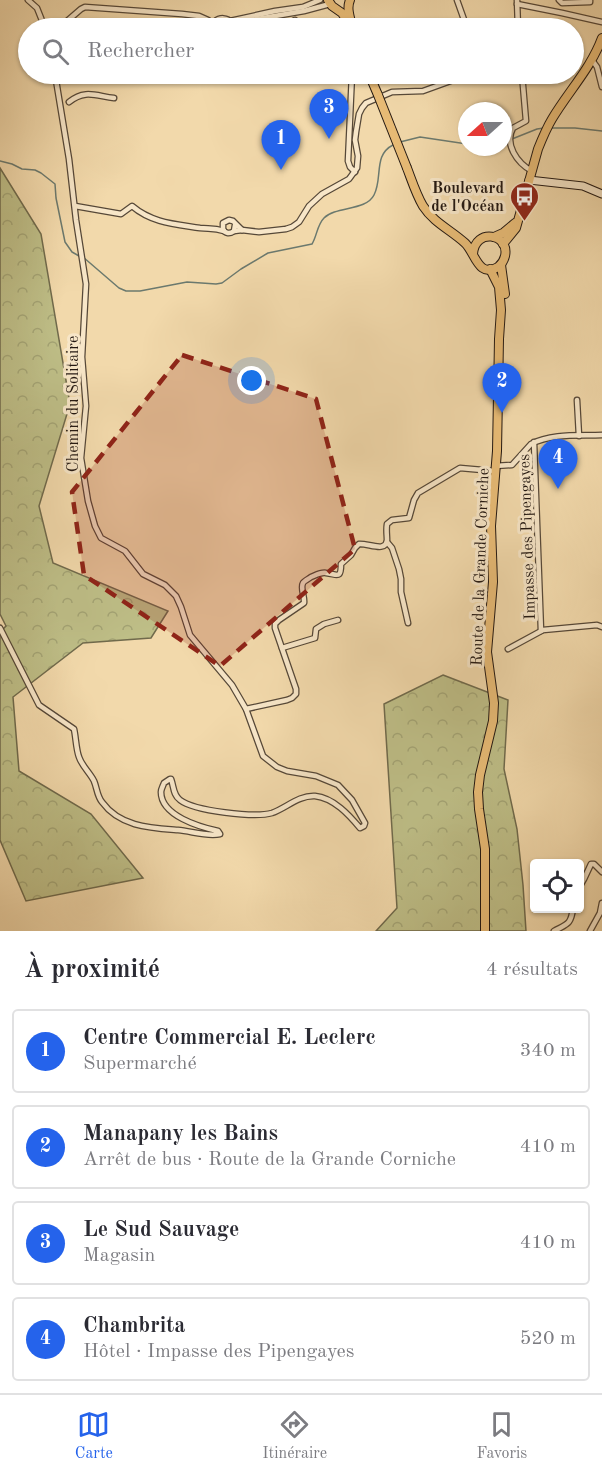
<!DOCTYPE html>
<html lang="fr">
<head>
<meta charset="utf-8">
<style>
	:root { --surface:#fff; --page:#f7f7f7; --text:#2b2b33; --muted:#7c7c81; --line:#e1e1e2; --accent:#2563eb }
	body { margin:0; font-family:"Old Standard TT",serif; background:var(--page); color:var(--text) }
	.controls { position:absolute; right:18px; bottom:18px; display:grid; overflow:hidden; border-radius:6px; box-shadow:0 2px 4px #0004 }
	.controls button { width:54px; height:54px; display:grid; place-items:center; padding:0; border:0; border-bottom:2px solid var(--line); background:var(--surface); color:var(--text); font:30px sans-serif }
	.compass { position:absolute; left:458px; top:102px; width:54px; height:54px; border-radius:50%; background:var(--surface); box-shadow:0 2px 4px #0004; rotate:249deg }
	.you { position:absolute; left:252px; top:381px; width:21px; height:21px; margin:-15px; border:4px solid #fff; border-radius:50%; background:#1a73e8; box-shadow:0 0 0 9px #1a73e833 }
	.badge { display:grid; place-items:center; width:39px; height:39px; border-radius:50%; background:var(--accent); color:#fff; font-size:20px; font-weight:700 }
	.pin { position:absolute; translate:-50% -50px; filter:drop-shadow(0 2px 3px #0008) }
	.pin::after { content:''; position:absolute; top:32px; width:21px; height:18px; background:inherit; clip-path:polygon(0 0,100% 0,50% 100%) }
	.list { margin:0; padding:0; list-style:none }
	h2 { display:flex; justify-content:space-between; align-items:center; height:78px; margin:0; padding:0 24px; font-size:26px }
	h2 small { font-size:20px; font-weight:400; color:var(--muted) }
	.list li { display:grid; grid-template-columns:39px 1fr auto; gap:18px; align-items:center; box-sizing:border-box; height:84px; margin:0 12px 12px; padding:0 12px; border:2px solid var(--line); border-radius:6px }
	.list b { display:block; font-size:22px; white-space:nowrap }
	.list p { margin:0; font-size:20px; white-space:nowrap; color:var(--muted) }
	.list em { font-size:20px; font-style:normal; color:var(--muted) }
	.icon { flex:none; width:33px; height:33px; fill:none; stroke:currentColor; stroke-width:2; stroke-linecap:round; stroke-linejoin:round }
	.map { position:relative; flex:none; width:602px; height:931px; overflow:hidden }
	.search { position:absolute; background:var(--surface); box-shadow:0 2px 4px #0004; left:18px; right:18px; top:18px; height:66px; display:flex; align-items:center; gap:15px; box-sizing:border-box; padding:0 21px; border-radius:33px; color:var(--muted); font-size:22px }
	.sheet { height:462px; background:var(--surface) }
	nav { display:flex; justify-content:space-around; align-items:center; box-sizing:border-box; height:84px; border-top:2px solid var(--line); background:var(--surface); font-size:16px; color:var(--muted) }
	nav a { display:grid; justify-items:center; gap:3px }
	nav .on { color:var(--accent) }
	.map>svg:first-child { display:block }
</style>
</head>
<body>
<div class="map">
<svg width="602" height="931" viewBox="0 0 602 931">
	<defs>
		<pattern id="forest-crowns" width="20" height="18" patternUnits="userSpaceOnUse" patternTransform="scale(1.5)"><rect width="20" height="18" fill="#bebe87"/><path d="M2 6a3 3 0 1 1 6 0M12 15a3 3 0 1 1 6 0" fill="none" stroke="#a3a374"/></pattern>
	</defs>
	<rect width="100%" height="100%" fill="#f2d9ab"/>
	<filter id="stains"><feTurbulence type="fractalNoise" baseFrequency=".00333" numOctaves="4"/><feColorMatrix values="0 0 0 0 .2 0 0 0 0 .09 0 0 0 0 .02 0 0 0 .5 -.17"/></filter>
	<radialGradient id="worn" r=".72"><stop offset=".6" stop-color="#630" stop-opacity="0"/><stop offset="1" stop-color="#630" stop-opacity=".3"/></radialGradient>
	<!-- forest -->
	<g fill="url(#forest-crowns)" stroke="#706a4c" stroke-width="1.5">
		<path d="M0 168 41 234 70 404 39 506 53 563 168 611 151 638 83 643 13 697 19 771 91 814 143 878 26 901 0 840V632L6 626 0 614Z"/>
		<path d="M443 675 508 700 504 769 517 829 523 885 526 931H376L397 908 384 704Z"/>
	</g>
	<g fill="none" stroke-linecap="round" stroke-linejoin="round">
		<!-- stream -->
		<g stroke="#6b796e" stroke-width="1.5">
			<path d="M552 128H575L602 131"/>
			<path d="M512 139 537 129 544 128"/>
			<path d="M400 142 420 137 467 144"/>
			<path d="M0 161 12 164 22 169 35 170 41 173 55 184 56 198 65 242 72 252 79 256"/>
			<path d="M83 257 119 288 126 291H140L187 282 216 284 222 283 241 269 268 253 312 244C317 236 317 225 324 218 336 206 366 211 374 195 383 178 373 155 393 145"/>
		</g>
		<defs>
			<g id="street">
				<path d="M28 0 37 8 45 28"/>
				<path d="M457 0 467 28"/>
				<path d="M517 0 518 28"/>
				<path d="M559 0 562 3 590 2V0"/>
				<path d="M517 4 562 13 602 22"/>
				<path d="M230 21 275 11 303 7 320 0"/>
				<path d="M299 22 315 28"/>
				<path d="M59 28 81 9 85 7 182 14 199 16 208 20"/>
				<path d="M213 28 214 22C220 17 227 17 232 23"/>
				<path d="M234 28 239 24 246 21 304 11 330 4"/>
				<path d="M265 28 273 25 291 22"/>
				<path d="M278 28 291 27"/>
				<path d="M291 28 290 23 295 20 299 24 298 28"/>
				<path d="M592 60 597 67 602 87"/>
				<path d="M352 74 348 161 350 167 355 172"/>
				<path d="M522 74 526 121 513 128C504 144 517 163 532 171"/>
				<path d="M69 102C85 89 96 96 114 98"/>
				<path d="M75 206 121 214 132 206C152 223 175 224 200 228 210 229 214 228 224 231"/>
				<path d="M235 225 234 231C230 234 225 234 223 229V223L229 220 233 221 242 230"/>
				<path d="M234 231 242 230 259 232 286 229 292 227 299 222 309 206 322 194 349 179 357 168 358 156 355 140 356 132 359 114 362 108 366 103 392 92 423 91 470 74"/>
				<path d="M577 400 579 436"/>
				<path d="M534 442 541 631"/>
				<path d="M495 466 512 465 531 444C552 433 579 436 602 435"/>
				<path d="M387 542 392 548 399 569 401 579V592L408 623"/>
				<path d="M0 628 39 705 74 729C76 738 76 749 79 757 82 766 90 773 94 781 97 788 97 796 102 802 120 827 151 828 178 830 191 831 207 837 220 834L218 831C200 827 161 816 161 792 161 789 163 786 164 783L170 779H171C174 787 173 795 180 800 194 811 255 818 272 813 286 808 299 795 315 796 334 798 349 815 360 828L364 826 365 823 352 800 338 785 316 776 287 771 277 767 263 756 246 709 232 685 190 635 181 607 176 596 165 585 143 574 125 551 101 538 95 526 88 501 81 458 86 406 82 357 86 284 76 220 69 159 55 74"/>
				<path d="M282 648 315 638 316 629 324 624 338 620"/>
				<path d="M508 649 543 630 597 625 602 627"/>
				<path d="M246 709 287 700 292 698 296 694V689L275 628V624L279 620 304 603C305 597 300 588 303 583 304 581 310 578 311 577 316 575 321 572 326 573 337 574 341 580 341 564L351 555 355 548 359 544C368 543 386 553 387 540 387 535 386 530 387 524L392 520 409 518 414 500 418 493 460 468 494 471"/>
				<path d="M580 886 584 879 591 864H594L602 872"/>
				<path d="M554 931C567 924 571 925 573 908"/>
				<path d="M590 931 600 913 602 903"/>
			</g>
			<path id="secondary" d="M529 180 583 186 602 194"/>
			<g id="primary">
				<path d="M328 0 332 6 342 13 352 28"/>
				<path d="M350 0C347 7 349 14 351 22"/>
				<path d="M369 74 378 95"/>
				<path d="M407 168C412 181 416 194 423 206 434 223 451 230 465 243 475 252 478 279 498 267 502 264 504 260 505 256 510 234 475 227 473 254"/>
				<path d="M494 237 503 233 515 223"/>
				<path d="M503 244 516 228 538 149C542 139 546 129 552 119 568 92 591 68 602 38"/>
				<path d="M501 265 505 294"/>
				<path d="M485 931V849L479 809 478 792 480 775 493 721 494 703 487 652 493 582 491 526 497 451 499 339 501 310 499 287 490 269"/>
			</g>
		</defs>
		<!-- street casing -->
		<use href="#street" stroke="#564838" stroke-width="7"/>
		<!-- secondary casing -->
		<use href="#secondary" stroke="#221711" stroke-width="9"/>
		<!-- primary casing -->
		<use href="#primary" stroke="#221711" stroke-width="10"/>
		<!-- street -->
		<use href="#street" stroke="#f7e6c8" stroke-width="4.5"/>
		<!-- secondary -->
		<use href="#secondary" stroke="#f7e6c8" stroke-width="7"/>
		<!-- primary -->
		<use href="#primary" stroke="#e9bc76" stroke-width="8"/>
		<defs>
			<path id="primary-bridge" d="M378 95 407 168"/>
		</defs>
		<!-- primary-bridge casing -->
		<use href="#primary-bridge" stroke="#221711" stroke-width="10" stroke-linecap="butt"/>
		<!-- primary-bridge -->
		<use href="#primary-bridge" stroke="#e9bc76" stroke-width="8"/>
	</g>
	<!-- marked area -->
	<path fill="#8f2418" fill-opacity="0.2" stroke="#8f2418" stroke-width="4.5" stroke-dasharray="12 8" stroke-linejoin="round" d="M182 355 316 399 355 549 220 666 84 575 72 492Z"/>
	<!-- icons -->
	<defs>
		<symbol id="bus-pin" viewBox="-11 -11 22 30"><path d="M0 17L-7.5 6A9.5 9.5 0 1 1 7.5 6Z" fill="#8f2418" stroke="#f7e6c8"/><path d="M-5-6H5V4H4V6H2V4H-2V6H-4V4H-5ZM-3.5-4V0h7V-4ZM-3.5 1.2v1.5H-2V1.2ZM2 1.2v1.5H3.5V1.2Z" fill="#fff"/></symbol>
	</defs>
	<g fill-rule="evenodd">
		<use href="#bus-pin" x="508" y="180" width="33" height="45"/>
	</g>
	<g text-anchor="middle" stroke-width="6" stroke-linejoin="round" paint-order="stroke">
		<!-- poi labels -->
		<g font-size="16" font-weight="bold" fill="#221711" stroke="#f7e6c8" text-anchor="end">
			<text x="504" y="193">Boulevard<tspan x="504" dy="18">de l'Océan</tspan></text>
		</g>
		<!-- street labels -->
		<g font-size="16" fill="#221711" stroke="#f7e6c8">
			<text transform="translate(72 404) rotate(-90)" y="6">Chemin du Solitaire</text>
			<text transform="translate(526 537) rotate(-92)" y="6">Impasse des Pipengayes</text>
			<text transform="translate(479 567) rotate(-88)" y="6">Route de la Grande Corniche</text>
		</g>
	</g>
	<rect width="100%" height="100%" filter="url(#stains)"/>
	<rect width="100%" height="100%" fill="url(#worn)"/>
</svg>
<div class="controls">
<button><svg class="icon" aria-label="locate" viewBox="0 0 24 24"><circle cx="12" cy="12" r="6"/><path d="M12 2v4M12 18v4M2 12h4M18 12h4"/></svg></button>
</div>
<svg class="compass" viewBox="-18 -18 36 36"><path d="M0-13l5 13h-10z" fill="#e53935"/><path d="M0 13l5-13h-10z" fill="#7c7c81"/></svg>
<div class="you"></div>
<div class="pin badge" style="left:281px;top:170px">1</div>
<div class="pin badge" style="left:502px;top:413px">2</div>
<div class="pin badge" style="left:329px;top:139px">3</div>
<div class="pin badge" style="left:558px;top:489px">4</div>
<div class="search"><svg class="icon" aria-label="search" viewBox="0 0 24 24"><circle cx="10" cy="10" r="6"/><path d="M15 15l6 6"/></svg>Rechercher</div>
</div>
<section class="sheet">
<h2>À proximité<small>4 résultats</small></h2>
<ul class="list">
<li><span class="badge">1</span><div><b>Centre Commercial E. Leclerc</b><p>Supermarché</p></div><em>340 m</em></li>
<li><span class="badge">2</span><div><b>Manapany les Bains</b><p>Arrêt de bus · Route de la Grande Corniche</p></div><em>410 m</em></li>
<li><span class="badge">3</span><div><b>Le Sud Sauvage</b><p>Magasin</p></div><em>410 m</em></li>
<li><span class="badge">4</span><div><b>Chambrita</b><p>Hôtel · Impasse des Pipengayes</p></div><em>520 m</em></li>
</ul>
</section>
<nav>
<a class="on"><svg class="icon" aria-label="map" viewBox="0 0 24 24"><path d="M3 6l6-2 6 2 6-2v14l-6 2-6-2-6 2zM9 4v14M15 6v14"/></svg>Carte</a>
<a><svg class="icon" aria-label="directions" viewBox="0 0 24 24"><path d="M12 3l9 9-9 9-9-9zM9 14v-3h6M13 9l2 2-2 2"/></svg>Itinéraire</a>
<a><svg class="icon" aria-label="saved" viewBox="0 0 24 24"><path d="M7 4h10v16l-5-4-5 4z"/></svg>Favoris</a>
</nav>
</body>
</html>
